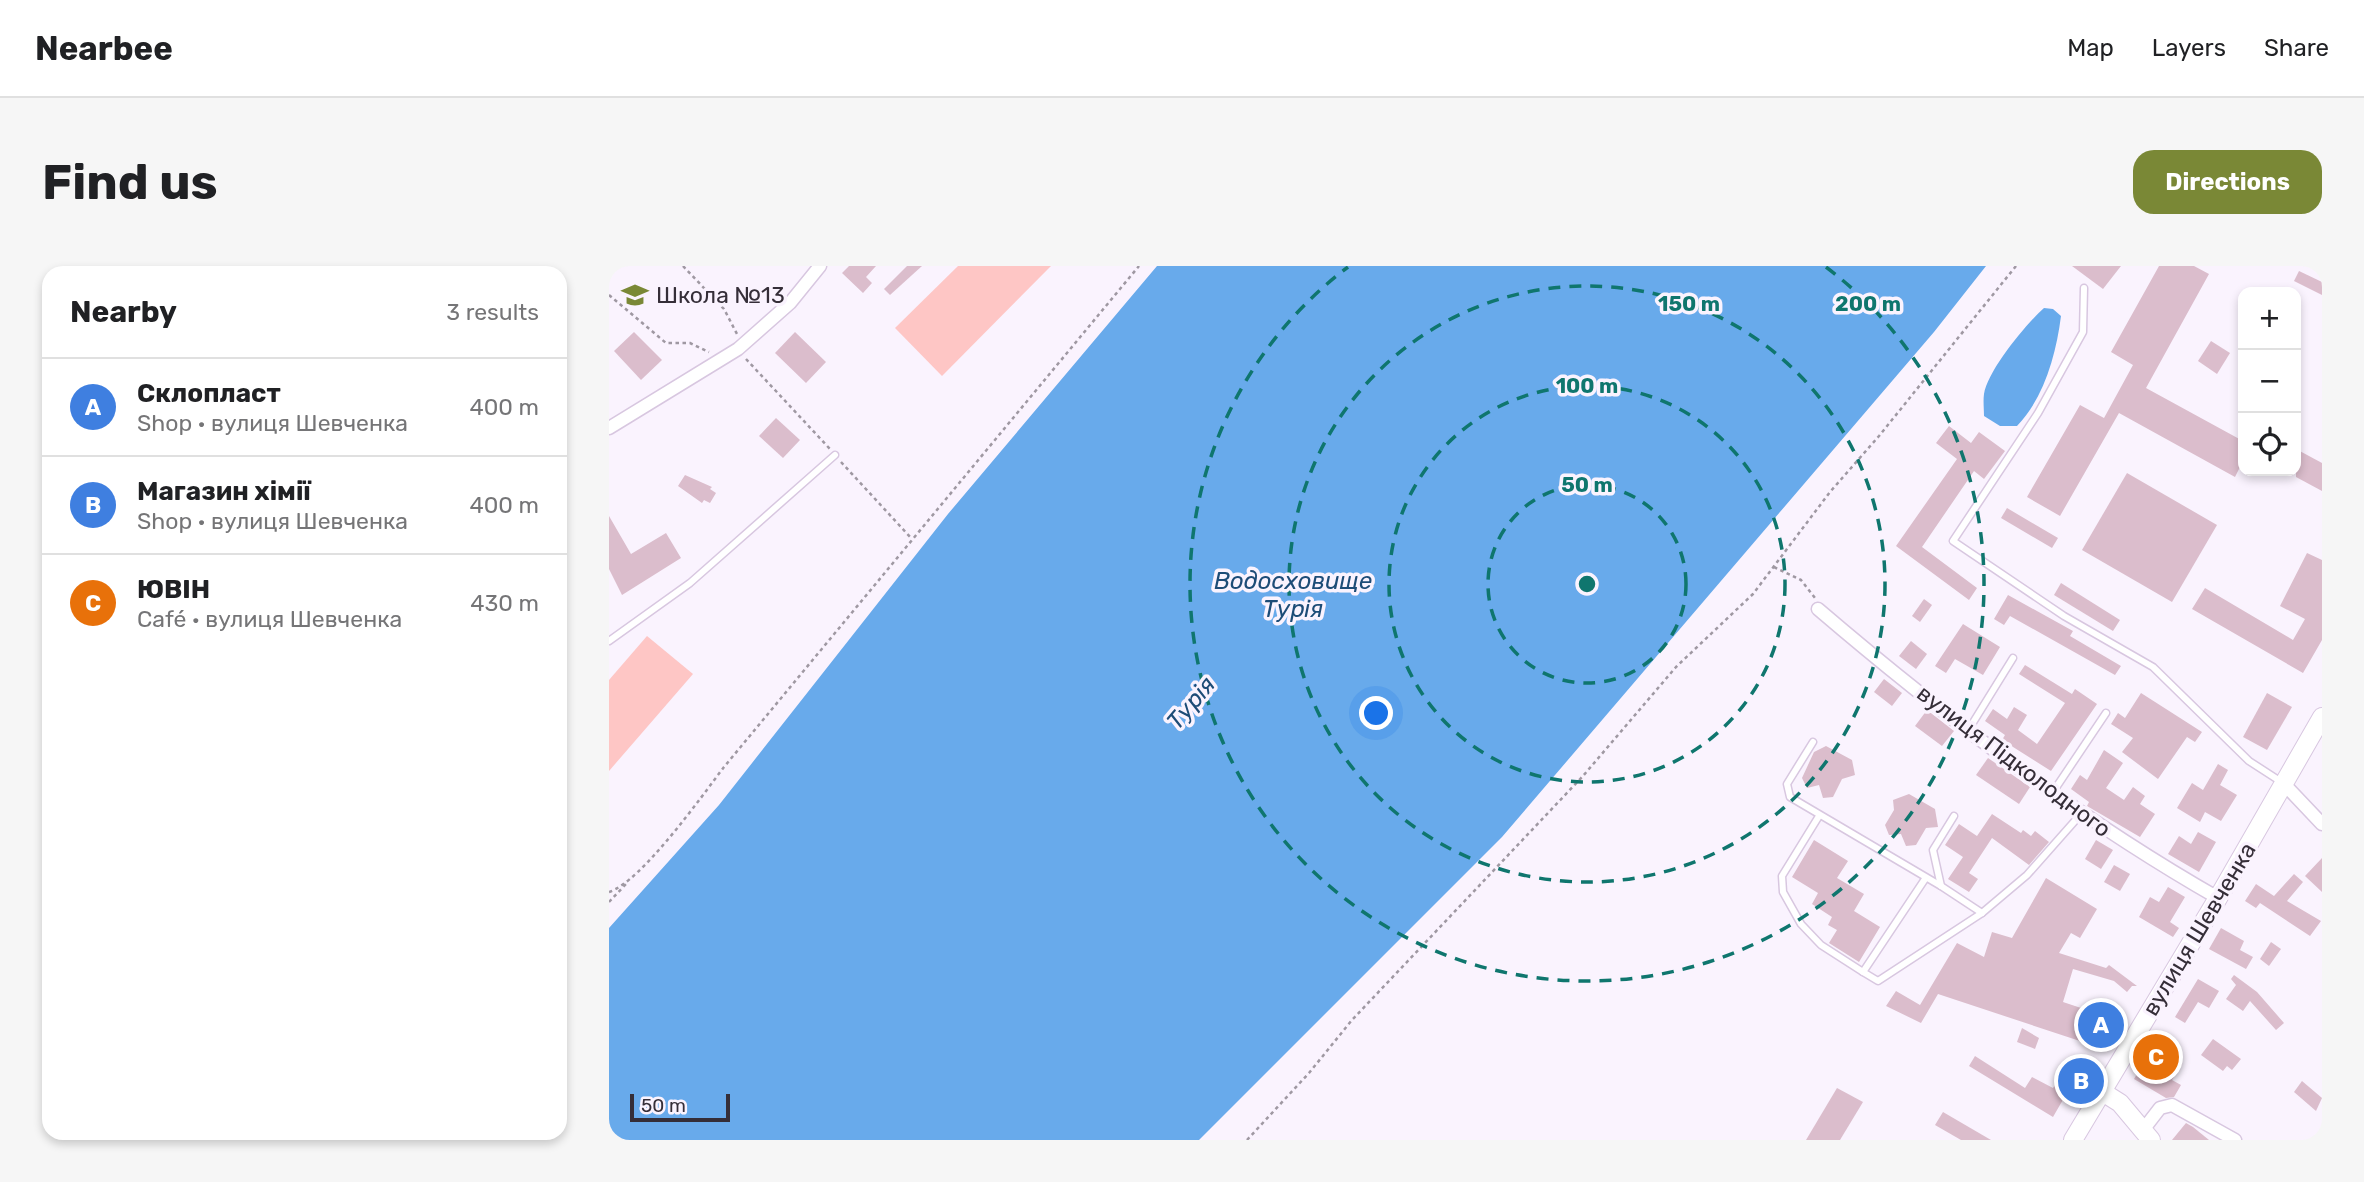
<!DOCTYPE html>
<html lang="en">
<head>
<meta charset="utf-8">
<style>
	:root { --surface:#fff; --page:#f6f6f6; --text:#202124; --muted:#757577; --line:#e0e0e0; --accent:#7a8836 }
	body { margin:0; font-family:Rubik,sans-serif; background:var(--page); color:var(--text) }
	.controls { position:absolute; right:21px; top:21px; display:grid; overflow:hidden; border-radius:14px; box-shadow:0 4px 10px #0003 }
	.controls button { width:63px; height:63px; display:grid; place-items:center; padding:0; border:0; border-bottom:2px solid var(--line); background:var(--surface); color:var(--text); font:35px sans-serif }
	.scale { position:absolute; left:21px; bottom:18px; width:100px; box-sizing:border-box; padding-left:7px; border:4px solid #352e38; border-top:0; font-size:19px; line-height:24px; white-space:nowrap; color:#352e38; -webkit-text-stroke:5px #faf3fe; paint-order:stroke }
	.you { position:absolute; left:768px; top:448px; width:24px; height:24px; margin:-18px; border:5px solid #fff; border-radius:50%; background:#1a73e8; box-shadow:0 0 0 10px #1a73e833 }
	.badge { display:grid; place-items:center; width:46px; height:46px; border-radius:50%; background:var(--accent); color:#fff; font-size:23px; font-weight:700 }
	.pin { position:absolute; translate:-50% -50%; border:4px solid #fff; box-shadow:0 2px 7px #0006 }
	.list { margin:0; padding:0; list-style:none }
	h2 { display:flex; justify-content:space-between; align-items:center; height:91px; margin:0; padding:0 28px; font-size:30px }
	h2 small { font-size:23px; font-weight:400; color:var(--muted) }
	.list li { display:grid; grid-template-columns:46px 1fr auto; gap:21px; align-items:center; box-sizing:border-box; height:98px; padding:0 28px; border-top:2px solid var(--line) }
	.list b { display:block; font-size:26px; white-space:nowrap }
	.list p { margin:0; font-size:23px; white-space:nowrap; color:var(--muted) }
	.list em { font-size:23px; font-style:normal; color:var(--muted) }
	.icon { flex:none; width:38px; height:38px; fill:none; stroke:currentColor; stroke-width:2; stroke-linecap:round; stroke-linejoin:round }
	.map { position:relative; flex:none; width:1713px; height:874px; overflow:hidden; border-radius:21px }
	header { display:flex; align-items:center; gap:42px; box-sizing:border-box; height:98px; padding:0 35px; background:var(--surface); border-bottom:2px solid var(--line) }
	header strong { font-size:33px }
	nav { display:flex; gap:38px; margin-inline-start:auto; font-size:24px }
	.intro { display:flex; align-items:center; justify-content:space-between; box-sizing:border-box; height:168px; padding:0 42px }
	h1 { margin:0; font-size:49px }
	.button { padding:18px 32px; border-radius:21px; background:var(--accent); color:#fff; font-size:24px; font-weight:700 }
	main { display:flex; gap:42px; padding:0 42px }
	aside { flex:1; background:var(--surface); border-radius:21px; box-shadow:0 4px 10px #0003 }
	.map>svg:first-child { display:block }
</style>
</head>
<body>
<header>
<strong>Nearbee</strong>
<nav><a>Map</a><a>Layers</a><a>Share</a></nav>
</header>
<div class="intro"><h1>Find us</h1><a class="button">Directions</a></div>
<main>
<aside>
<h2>Nearby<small>3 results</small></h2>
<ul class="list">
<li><span class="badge" style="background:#3f7fe0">A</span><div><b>Склопласт</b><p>Shop · вулиця Шевченка</p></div><em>400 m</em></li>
<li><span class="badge" style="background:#3f7fe0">B</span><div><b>Магазин хімії</b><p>Shop · вулиця Шевченка</p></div><em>400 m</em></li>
<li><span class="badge" style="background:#e8710a">C</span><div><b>ЮВІН</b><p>Café · вулиця Шевченка</p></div><em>430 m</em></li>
</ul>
</aside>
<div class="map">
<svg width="1713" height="874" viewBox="0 0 1713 874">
	<rect width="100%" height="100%" fill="#faf3fe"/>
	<!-- green -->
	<g fill="#fec6c5">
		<path d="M349 0H442L333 110 286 62Z"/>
		<path d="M38 370 84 408 0 505V414Z"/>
	</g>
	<!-- water -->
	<g fill="#68aaeb">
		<path d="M548 0H1377L1325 66 893 571 590 874H0V662L110 539 339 248Z"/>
		<path d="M1435 42 1444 43 1452 50C1447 89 1435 132 1408 160H1391L1375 150C1375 143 1374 135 1375 128 1379 104 1417 58 1435 42Z"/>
	</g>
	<!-- building -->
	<g fill="#dbbdcc">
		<path d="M240 0H267L257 11 263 17 254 27 233 7Z"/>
		<path d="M298 0H313L281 29 275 23Z"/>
		<path d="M1463 0H1512L1494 23Z"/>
		<path d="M1550 0H1585L1600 8 1537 122 1634 175V195L1626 211 1510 147 1451 250 1418 231 1471 139 1495 152 1524 99 1502 86Z"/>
		<path d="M1690 5 1713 16V29L1685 15Z"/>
		<path d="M25 66 53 94 32 114 5 85Z"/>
		<path d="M186 66 217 96 197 117 166 87Z"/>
		<path d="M1602 75 1621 87 1608 108 1589 95Z"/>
		<path d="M167 152 191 174 174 192 150 170Z"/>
		<path d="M1340 160 1362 177 1370 166 1396 185 1375 213 1365 205 1313 281 1368 322 1360 334 1287 280 1348 193 1327 177Z"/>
		<path d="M1687 183 1713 197V225L1687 211Z"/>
		<path d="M1518 207 1608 259 1563 336 1473 284Z"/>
		<path d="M76 209 103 221 101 223 107 227 101 237 95 234 93 237 69 220Z"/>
		<path d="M1398 242 1449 272 1443 282 1392 252Z"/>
		<path d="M0 250 22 288 57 267 72 292 13 329 0 303Z"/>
		<path d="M1698 287 1713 294V374L1694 407 1583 343 1596 322 1684 374 1696 353 1671 340Z"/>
		<path d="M1452 317 1511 354 1504 365 1445 329Z"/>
		<path d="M1399 329 1464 365 1461 370 1512 400 1506 409 1401 350 1395 359 1385 353Z"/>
		<path d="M1315 333 1323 339 1311 356 1303 350Z"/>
		<path d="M1354 358 1391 381 1374 409 1346 393 1337 407 1326 400Z"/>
		<path d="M1302 375 1318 388 1307 403 1290 390Z"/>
		<path d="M1416 399 1463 428 1466 423 1488 438 1442 505 1393 474 1396 469 1376 455 1384 443 1398 453 1405 441 1418 449 1409 464 1428 478 1456 437 1410 408Z"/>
		<path d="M1275 413 1293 427 1283 440 1265 426Z"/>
		<path d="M1532 427 1593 466 1586 476 1578 471 1549 513 1513 486 1524 472 1502 458 1509 447 1516 452Z"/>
		<path d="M1658 427 1683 441 1658 484 1634 471Z"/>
		<path d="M1318 444 1345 465 1333 480 1306 460Z"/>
		<path d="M1217 480 1243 494 1246 509 1233 513 1224 531 1214 532 1210 519 1198 522 1193 512 1205 486Z"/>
		<path d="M1495 484 1514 497 1497 522 1515 534 1524 521 1536 530 1531 538 1546 548 1531 571 1478 540 1480 536 1462 523 1471 509 1478 514Z"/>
		<path d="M1379 492 1421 521 1410 538 1367 509Z"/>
		<path d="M1609 498 1619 504 1611 519 1628 529 1612 555 1596 546 1591 556 1568 542 1583 517 1594 524Z"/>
		<path d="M1300 528 1326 543 1329 561 1317 562 1307 579 1297 580 1292 568 1280 569 1276 559 1285 544 1284 534Z"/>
		<path d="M1383 548 1412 567 1414 564 1422 570 1426 565 1440 576 1420 599 1383 572 1360 607 1369 613 1360 626 1339 613 1354 591 1336 579 1350 558 1368 570Z"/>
		<path d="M1589 566 1607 576 1590 606 1559 588 1570 570 1582 578Z"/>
		<path d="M1205 574 1239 595 1228 612 1255 628 1245 645 1271 661 1250 696 1220 677 1228 664 1219 659 1223 651 1203 638 1209 627 1183 611Z"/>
		<path d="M1487 574 1504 584 1492 603 1476 593Z"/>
		<path d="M1713 592V626L1696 610Z"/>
		<path d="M1505 599 1521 608 1511 625 1495 616Z"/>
		<path d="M1685 608 1694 616 1678 635 1712 655 1701 670 1651 637 1647 642 1636 635 1647 618 1665 630Z"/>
		<path d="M1437 612 1488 643 1471 672 1462 667 1450 687 1497 702 1500 699 1528 720H1523L1518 726 1505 715 1464 703 1454 736 1490 748 1480 778 1329 728 1312 757 1277 740 1287 725 1311 739 1348 677 1375 691 1383 666 1403 672Z"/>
		<path d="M1559 621 1576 631 1561 656 1570 662 1564 671 1530 651 1541 631 1550 636Z"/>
		<path d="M1612 662 1635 675 1631 684 1644 691 1637 703 1600 683Z"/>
		<path d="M1662 676 1672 683 1660 700 1651 693Z"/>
		<path d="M1625 709 1648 726 1675 757 1667 764 1641 735 1634 745 1617 733 1627 719 1622 713Z"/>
		<path d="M1589 713 1610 725 1600 742 1589 736 1576 757 1566 751Z"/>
		<path d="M1413 762 1430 772 1426 783 1408 776Z"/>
		<path d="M1604 773 1632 793 1623 804 1618 800 1614 805 1592 789Z"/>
		<path d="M1544 781 1573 798 1563 814 1572 819 1565 831 1557 832 1525 813Z"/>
		<path d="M1366 790 1416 822 1423 811 1444 822 1463 792 1473 798 1467 807 1477 813 1471 823 1463 818 1444 851 1360 800Z"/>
		<path d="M1693 815 1713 832 1707 845 1685 826Z"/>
		<path d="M1228 822 1254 836 1231 874H1197Z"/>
		<path d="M1334 846 1382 874H1352L1326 859Z"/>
		<path d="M1577 857 1584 861 1600 874H1563Z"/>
	</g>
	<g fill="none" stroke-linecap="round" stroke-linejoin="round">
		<defs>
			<g id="lane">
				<path d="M1475 22 1474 66 1429 147 1344 275 1455 350 1544 401 1640 495 1674 517"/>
				<path d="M0 375 81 317 226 189"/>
				<path d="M1360 463 1404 392"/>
				<path d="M1204 476 1178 518 1181 531 1332 620 1373 647"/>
				<path d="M1444 526 1497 447"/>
				<path d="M1210 550 1173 610 1174 626 1192 658 1212 679 1254 706"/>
				<path d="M1316 613 1254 706 1269 715 1373 647 1418 609 1472 548"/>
				<path d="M1332 620 1324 584 1345 550"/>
			</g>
			<g id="street">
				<path d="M0 162 129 83 181 37 211 0"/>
				<path d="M1209 343C1334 450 1467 551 1609 632"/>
				<path d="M1675 518 1713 558"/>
				<path d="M1534 864 1551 842 1563 839 1626 874"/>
			</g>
			<g id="secondary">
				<path d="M1492 825 1511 837 1542 874"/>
				<path d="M1464 874 1609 632 1713 451"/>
			</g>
		</defs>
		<!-- lane casing -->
		<use href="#lane" stroke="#d8c7e0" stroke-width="9"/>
		<!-- street casing -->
		<use href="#street" stroke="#d8c7e0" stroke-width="15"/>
		<!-- secondary casing -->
		<use href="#secondary" stroke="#d8c7e0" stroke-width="20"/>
		<!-- path -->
		<g stroke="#9f98a2" stroke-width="2.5" stroke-dasharray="3.5 3.5" stroke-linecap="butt">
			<path d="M74 0 115 43 128 68"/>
			<path d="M0 29 57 77H81L100 86"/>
			<path d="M137 93 221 183"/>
			<path d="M232 196 303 273"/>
			<path d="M1165 301 1192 314 1206 332"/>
			<path d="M0 626C32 616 93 530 115 501L530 0"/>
			<path d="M0 636 17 618"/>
			<path d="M638 874 700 807 743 754 974 510 1067 401 1144 328 1221 226 1270 170 1407 0"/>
		</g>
		<!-- lane -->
		<use href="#lane" stroke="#fff" stroke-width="6"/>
		<!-- street -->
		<use href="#street" stroke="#fff" stroke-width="12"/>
		<!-- secondary -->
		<use href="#secondary" stroke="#fff" stroke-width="18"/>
	</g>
	<!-- distance rings -->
	<g fill="none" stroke="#0f766e" stroke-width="3.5" stroke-dasharray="12 9">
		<circle cx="978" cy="318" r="99"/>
		<circle cx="978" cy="318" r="198"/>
		<circle cx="978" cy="318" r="298"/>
		<path d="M1217 1A397 397 0 1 1 739 1"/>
	</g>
	<!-- icons -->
	<defs>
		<symbol id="school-bare" viewBox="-9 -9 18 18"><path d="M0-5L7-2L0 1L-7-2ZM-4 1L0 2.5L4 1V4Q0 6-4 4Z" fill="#7a8836" stroke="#faf3fe" stroke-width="2.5" paint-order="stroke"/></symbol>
	</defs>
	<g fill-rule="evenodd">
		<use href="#school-bare" x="7" y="10" width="38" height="38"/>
	</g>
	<g text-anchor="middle" stroke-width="7" stroke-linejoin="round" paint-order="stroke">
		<!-- poi labels -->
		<g font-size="23" fill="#352e38" stroke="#faf3fe" text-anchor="start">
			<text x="47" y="37">Школа №13</text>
		</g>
		<!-- street labels -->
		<g font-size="23" fill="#352e38" stroke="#faf3fe">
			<text transform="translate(1405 495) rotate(37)" y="8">вулиця Підколодного</text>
			<text transform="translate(1590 663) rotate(-59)" y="8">вулиця Шевченка</text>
		</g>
		<!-- water labels -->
		<g font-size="24" font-style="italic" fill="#1d4c77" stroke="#faf3fe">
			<text x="684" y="323">Водосховище<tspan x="684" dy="28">Турія</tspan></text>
			<text transform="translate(582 437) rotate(-50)" y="8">Турія</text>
		</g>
	</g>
	<circle cx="978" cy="318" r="10" fill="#0f766e" stroke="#faf3fe" stroke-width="3.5"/>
	<g font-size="21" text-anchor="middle" font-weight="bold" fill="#0f766e" stroke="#faf3fe" stroke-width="7" stroke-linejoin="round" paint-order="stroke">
		<text x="1259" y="45">200 m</text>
		<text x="1080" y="45">150 m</text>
		<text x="978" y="127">100 m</text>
		<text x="978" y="226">50 m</text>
	</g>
</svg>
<div class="controls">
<button>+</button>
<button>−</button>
<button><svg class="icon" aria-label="locate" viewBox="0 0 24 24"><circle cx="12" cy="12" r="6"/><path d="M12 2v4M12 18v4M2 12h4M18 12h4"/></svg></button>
</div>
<div class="scale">50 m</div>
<div class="you"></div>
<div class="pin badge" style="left:1492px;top:759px;background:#3f7fe0">A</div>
<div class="pin badge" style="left:1472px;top:815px;background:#3f7fe0">B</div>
<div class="pin badge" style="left:1547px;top:791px;background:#e8710a">C</div>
</div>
</main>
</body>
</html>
